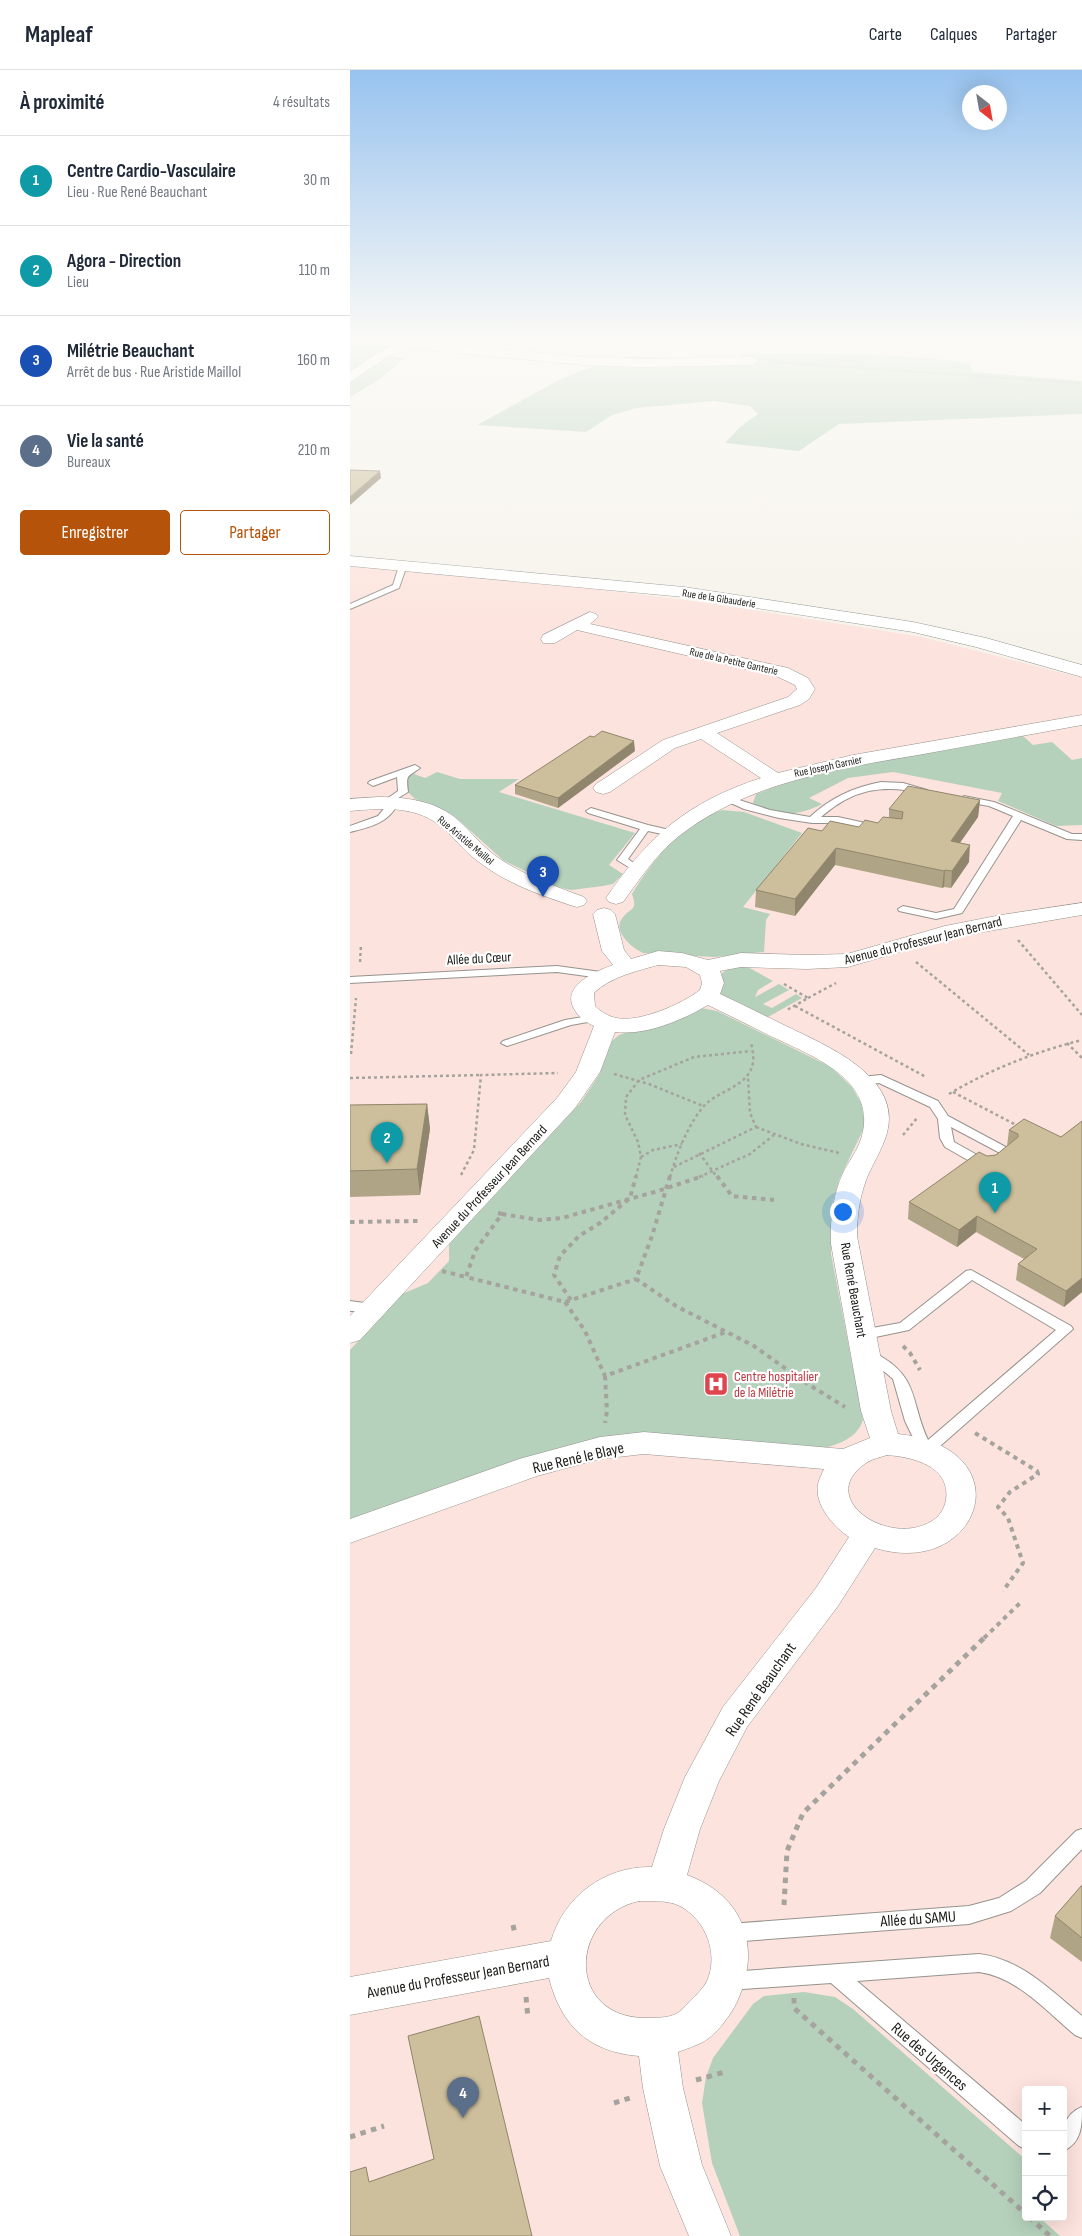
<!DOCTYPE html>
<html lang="fr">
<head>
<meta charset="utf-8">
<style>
	:root { --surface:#fff; --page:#f2f2f3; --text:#1f2937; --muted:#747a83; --line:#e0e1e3; --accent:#b45309 }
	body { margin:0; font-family:"Sofia Sans Condensed",sans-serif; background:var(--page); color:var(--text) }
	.controls { position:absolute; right:15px; bottom:15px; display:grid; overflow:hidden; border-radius:5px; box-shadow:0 5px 20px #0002 }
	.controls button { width:45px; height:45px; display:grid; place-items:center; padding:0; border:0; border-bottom:1px solid var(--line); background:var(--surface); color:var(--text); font:25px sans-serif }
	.compass { position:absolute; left:612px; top:15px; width:45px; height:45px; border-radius:50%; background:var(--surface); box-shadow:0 5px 20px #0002; rotate:149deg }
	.you { position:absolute; left:492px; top:1141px; width:18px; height:18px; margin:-12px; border:4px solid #fff; border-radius:50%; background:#1a73e8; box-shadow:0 0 0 8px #1a73e833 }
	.badge { display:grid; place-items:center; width:32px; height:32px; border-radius:50%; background:var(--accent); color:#fff; font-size:16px; font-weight:700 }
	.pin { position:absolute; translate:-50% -41px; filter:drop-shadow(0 1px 2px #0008) }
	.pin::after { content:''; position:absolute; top:26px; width:18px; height:15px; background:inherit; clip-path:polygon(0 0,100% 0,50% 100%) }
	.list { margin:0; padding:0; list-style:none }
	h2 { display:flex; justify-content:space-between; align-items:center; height:65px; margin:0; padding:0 20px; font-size:21px }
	h2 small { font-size:16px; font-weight:400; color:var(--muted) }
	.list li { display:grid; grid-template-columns:32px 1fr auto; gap:15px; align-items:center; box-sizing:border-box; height:90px; padding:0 20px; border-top:1px solid var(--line) }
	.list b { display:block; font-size:19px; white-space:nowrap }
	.list p { margin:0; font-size:16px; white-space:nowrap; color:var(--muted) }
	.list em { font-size:16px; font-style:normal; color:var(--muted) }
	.actions { display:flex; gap:10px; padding:15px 20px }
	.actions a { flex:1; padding:11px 0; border:1px solid var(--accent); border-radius:5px; text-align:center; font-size:18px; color:var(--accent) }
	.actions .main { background:var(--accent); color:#fff }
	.icon { flex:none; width:28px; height:28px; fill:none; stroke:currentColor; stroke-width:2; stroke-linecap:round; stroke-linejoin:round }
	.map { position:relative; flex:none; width:732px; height:2166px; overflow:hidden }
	header { display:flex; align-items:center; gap:30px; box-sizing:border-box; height:70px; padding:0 25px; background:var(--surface); border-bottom:1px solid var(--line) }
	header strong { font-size:24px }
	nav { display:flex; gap:28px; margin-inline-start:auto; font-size:18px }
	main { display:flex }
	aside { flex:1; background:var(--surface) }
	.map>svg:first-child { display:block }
</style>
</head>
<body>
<header>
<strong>Mapleaf</strong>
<nav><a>Carte</a><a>Calques</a><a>Partager</a></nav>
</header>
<main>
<aside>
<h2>À proximité<small>4 résultats</small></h2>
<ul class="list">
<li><span class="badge" style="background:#0f9aa8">1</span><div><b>Centre Cardio-Vasculaire</b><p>Lieu · Rue René Beauchant</p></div><em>30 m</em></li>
<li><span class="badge" style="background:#0f9aa8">2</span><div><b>Agora - Direction</b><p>Lieu</p></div><em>110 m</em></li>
<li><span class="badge" style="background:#1a4fb4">3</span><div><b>Milétrie Beauchant</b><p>Arrêt de bus · Rue Aristide Maillol</p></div><em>160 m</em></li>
<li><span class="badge" style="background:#5c6f8a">4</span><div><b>Vie la santé</b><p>Bureaux</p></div><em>210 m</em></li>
</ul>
<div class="actions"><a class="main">Enregistrer</a><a>Partager</a></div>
</aside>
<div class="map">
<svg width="732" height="2166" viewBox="0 0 732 2166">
	<rect width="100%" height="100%" fill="#f6f3ec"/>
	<!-- medical -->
	<path fill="#fde3dd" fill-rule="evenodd" d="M0 496 253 520 359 533 572 567 732 608V2166H0ZM676 2020H713V2147H676Z"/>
	<!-- green -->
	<g fill="#b5d1bb">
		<path d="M0 272 49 276 32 285 55 288 27 311 0 327Z"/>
		<path d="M393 284C468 283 545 283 619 293L623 302 732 311V344L489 354 449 381 375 373 390 357 408 344 400 336 364 331 287 338 262 345 236 362 127 355 209 310 233 300 278 286 389 289Z"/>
		<path d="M673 666 683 675 702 672 722 690 732 688V755L706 756 648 731 652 723 543 702 498 708 459 728 472 734C450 746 424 748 403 733L406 724 470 701Z"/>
		<path d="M87 702 110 709H169L149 722 285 763 259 795 273 804 263 814 253 816 221 820 207 817 153 790 105 747 90 738 65 729 58 722V707L64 704 75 708Z"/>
		<path d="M372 740 394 742 452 763 393 837 420 844 416 850 414 882 364 887 293 883C282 878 261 861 273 847 281 837 288 841 282 824 303 790 332 751 372 740Z"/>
		<path d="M396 896 423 911 408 920 405 927 429 914 439 920 413 934 422 938 446 924 452 928 418 947 373 927 369 920 372 903 379 899Z"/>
		<path d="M351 938 367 941 481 997 502 1017 514 1038 515 1048 514 1058 489 1110 481 1138V1184L513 1350C507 1368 490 1374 473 1378L282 1364 0 1453V1280L52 1224 78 1213 99 1191V1173L231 1032 249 1005 262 971 269 965Z"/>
		<path d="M454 1922 485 1927 503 1939 676 2090V2147H689L710 2166H390L362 2093 352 2033 356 2007 363 1988 403 1934 414 1926Z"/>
	</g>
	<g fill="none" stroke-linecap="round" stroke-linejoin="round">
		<defs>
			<g id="lane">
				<path d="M50 493 57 495 49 518 0 539V534L43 515Z"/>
				<path d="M65 695 70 698C57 708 56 703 58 722L45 730 48 733C39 753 20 757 0 762V756L28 746 41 730 38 728 48 721 47 707 23 716 18 713 20 711Z"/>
				<path d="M531 712 553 713 577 720 572 723C532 714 503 719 471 747H488L529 756 531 758 526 761 488 753H462L429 748 394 739 372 729 377 726 420 740 460 747C480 728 504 717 531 712Z"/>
				<path d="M614 726 644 732 722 764H732V770L717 769 671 750 612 843 586 849 549 841 548 839 553 836 586 843 604 839 663 746 639 736 611 731 609 729Z"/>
				<path d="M241 738 298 755 324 761 326 763 321 766 298 761 278 789 292 799 287 802 267 790 290 759 238 743 236 741Z"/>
				<path d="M207 896 258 903 264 906 258 909 207 902 0 913V907Z"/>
				<path d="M245 945 249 946 251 948 249 950 221 955 157 976 151 973 153 971 215 950Z"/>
				<path d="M531 1005 588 1031 598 1046 665 1082 643 1100H635L595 1077 590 1068 588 1049 580 1037 529 1013 511 1015 505 1011 511 1007ZM601 1057 650 1083 638 1091 604 1072Z"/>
				<path d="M621 1200 721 1256 723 1259 581 1384 576 1385 571 1384 555 1351 543 1309 536 1303 514 1289 512 1286 514 1283C521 1280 526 1283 532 1287 569 1309 561 1334 578 1370L706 1260 622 1210 559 1260 511 1270 506 1268 504 1265 506 1262 511 1260 550 1253 616 1201Z"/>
				<path d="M0 1231 29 1235 31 1238 29 1241H0Z"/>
				<path d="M732 1759V1779L690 1823 661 1841 619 1854 379 1872 372 1869 370 1863 372 1857 379 1854 619 1836 649 1828 676 1811 726 1761Z"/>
				<path d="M629 1884C671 1889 700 1920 732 1946V1968L725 1965C696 1941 667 1907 629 1902L507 1911 676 2055V2079L669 2076 481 1913 379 1920 372 1917 369 1911 372 1905 379 1902Z"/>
				<path d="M732 2037C732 2055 732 2073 713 2081 713 2062 712 2045 732 2037Z"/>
			</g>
			<g id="street">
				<path d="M0 266 46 269 53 273 65 271 233 287 291 289 402 287 408 291 402 295 291 297 233 295 65 279 42 284 0 312V302L26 284 42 276 0 272Z"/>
				<path d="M240 542 246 544 248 547 240 554 438 598 458 608 465 619 459 629 450 635 367 663 428 703 503 685 732 645V655C677 665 622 675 568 685 485 699 397 713 329 766 306 784 290 809 273 832L266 834 259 832 256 828C299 765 338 732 411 708L351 669 325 678 260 722 253 724 246 722 243 718 246 714 313 670 438 627 447 619 445 615 426 606 227 560 205 573H193L191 569 193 565Z"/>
				<path d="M28 727C57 727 86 731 108 750 121 762 132 776 147 787 173 805 204 816 234 827L237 831 234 835 227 837 220 835C190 825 159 814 133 795 118 785 107 771 94 759 68 735 33 738 0 741V729Z"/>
				<path d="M732 833V845L598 868 498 897 457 899 391 897 370 901 374 913 370 924C393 935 416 946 438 957 475 975 548 1005 538 1058 535 1074 526 1088 519 1103 510 1123 507 1144 507 1166L541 1341 548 1364C676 1378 630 1510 525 1478L488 1536 397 1657 369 1711 350 1759 337 1805C394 1826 412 1877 387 1932 380 1946 367 1964 353 1972 345 1976 336 1979 328 1982L333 2018 352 2095 381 2166H339L310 2096 293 2018 289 1986C238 1982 211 1955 199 1908L0 1945V1907L201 1871C214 1826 255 1796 302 1797L314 1759 335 1707 373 1637 466 1518 499 1467C484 1457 464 1435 468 1414 469 1409 472 1404 474 1399L294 1384 250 1389 187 1406 0 1473V1449L169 1389 250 1367 294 1362 493 1379 520 1368 511 1341 481 1174C480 1150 483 1125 493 1103 499 1091 507 1081 511 1069 529 1012 467 988 427 969 404 958 381 946 358 935 332 950 296 966 265 962L250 1002 225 1038 10 1270 0 1273V1246L207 1028 226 1002 244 956C237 953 230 948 226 942 208 917 244 902 263 895L252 881 243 844 247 840 254 838 261 840 265 844 274 880 281 889 308 881 332 883 358 890 391 883 457 885 497 884 595 856 651 845ZM308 895 336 897 350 905 352 913 350 920C332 934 289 953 266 948 258 946 251 942 245 936L244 923C260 907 287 901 308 895ZM537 1385C563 1387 601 1396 596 1430 594 1439 590 1446 582 1451 539 1478 464 1428 516 1393 522 1389 531 1387 537 1385ZM289 1831C302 1831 318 1830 330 1836 356 1850 369 1884 357 1911 353 1919 346 1925 340 1931 336 1936 331 1941 326 1944 318 1948 305 1948 296 1948 216 1948 218 1847 289 1831Z"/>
			</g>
			<path id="secondary" d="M0 486 334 517 563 552 636 568 732 595V607L626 577 563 562 334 527 0 496Z"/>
		</defs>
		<!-- lane casing -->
		<use href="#lane" stroke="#95938d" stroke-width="2"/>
		<!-- street casing -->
		<use href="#street" stroke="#95938d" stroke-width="1"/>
		<!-- secondary casing -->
		<use href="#secondary" stroke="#95938d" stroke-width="1"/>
		<!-- path-far3 -->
		<g stroke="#a5a39d" stroke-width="2" stroke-dasharray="2 2" stroke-linecap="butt">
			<path d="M317 275 321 266"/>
			<path d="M421 292 732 313"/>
		</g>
		<!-- path-far2 -->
		<g stroke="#a5a39d" stroke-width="2.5" stroke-dasharray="3 3" stroke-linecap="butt">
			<path d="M668 870 732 945"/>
			<path d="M10 892 11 875"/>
			<path d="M566 892 679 985"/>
			<path d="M434 914 458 928 437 940"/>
			<path d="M458 928 486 913"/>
			<path d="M445 936 576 1007"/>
			<path d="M717 973 732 988"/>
			<path d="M1 984 6 928"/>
			<path d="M264 1004 299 1014 353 1036"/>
			<path d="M0 1008 131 1005"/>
			<path d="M603 1022 668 1056"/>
			<path d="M599 1024C641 999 685 982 732 970"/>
			<path d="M406 1057 451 1074 489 1083"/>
			<path d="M553 1065 568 1047"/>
			<path d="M349 1083 367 1107"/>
			<path d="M291 1087 303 1080 332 1074"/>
			<path d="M324 1097 406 1057 400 1043 398 1007"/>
			<path d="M111 1105 124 1080 131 1005 208 1003"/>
			<path d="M286 1107 291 1087 288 1072 275 1045 276 1027 289 1010 344 987 401 981"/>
			<path d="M320 1107C327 1083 337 1057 353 1037 367 1020 401 1017 403 991 404 985 402 978 401 972"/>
			<path d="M349 1107 400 1084 424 1065"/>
		</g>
		<!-- path-far1 -->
		<g stroke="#a5a39d" stroke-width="4" stroke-dasharray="4.5 4.5" stroke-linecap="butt">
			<path d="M320 1106 302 1166 286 1209 326 1236 404 1276 453 1311 495 1337"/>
			<path d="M367 1106 382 1126 424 1130"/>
			<path d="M148 1143 152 1144 125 1181 116 1207 215 1232 286 1209"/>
			<path d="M152 1144 189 1150 212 1148 308 1121 353 1106"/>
			<path d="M0 1152 69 1151"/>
			<path d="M92 1201 116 1207"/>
			<path d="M221 1230 204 1205 210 1186 229 1166 250 1153 280 1128 286 1106"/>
			<path d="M215 1232 235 1261 255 1306 376 1262"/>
			<path d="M553 1276 560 1283 570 1300"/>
			<path d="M255 1306 257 1341 255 1353"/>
			<path d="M625 1363 687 1401 688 1404 660 1422 648 1437 658 1448 673 1493 653 1521"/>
			<path d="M634 1568 670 1533"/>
		</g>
		<!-- path -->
		<g stroke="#a5a39d" stroke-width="5" stroke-dasharray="5.5 5.5" stroke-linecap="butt">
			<path d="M434 1835 437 1781 453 1743 635 1567"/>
			<path d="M163 1855 165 1864"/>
			<path d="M176 1927 178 1948"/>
			<path d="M444 1928V1938L676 2144"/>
			<path d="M346 2010 375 2002"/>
			<path d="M264 2033 280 2028"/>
			<path d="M0 2067 34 2056"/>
			<path d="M679 2147 700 2166"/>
		</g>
		<!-- lane -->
		<use href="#lane" fill="#fff" fill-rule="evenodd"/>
		<!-- street -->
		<use href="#street" fill="#fff" fill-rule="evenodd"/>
		<!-- secondary -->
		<use href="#secondary" fill="#fff" fill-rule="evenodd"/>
	</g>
	<!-- wall -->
	<g fill="#b0a486">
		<path d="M285 681 208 738 165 724V715Z"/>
		<path d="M630 730 628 747 610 773 619 792 601 818 594 817 592 818 485 795 445 846 405 837 406 820 472 761 509 757 528 753 539 748V739Z"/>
		<path d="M77 1034 80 1059 70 1125 0 1127V1035Z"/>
		<path d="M732 1051V1222L714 1237 666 1210 668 1194 674 1189 626 1162 607 1177 558 1149 559 1132 637 1086 646 1085 657 1076 659 1060 711 1067Z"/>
		<path d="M732 1815V1892L700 1868 705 1846Z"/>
		<path d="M58 1966 182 2166 19 2112 84 2089Z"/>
	</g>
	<!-- shaded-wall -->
	<g fill="#90866d">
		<path d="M30 401 31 408 0 435V427Z"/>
		<path d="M284 671 285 681 208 738V728Z"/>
		<path d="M630 730 628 747 599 788 601 771Z"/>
		<path d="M620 775 619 792 601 818 602 801Z"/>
		<path d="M486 778 485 795 445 846V829Z"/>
		<path d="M595 800 594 817 592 818 594 801Z"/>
		<path d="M77 1034 80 1059 70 1125 67 1099Z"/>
		<path d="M627 1146 626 1162 607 1177 609 1160Z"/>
		<path d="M732 1208V1222L714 1237 716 1221Z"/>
	</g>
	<!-- building -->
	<g fill="#cdbf9c" stroke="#90866d">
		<path d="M0 400 30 401 0 427Z"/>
		<path d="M252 661 284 671 208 728 165 715 240 666 244 667Z"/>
		<path d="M558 716 630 730 601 771 620 775 602 801 595 800 594 801 486 778 445 829 406 820 458 758 472 761 480 751 509 757 515 750 528 753 533 747 552 749 553 742 539 739Z"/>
		<path d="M77 1034 67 1099 0 1101V1035Z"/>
		<path d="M674 1049 711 1067 732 1051V1208L716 1221 668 1194 687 1179 627 1146 609 1160 559 1132 629 1082 637 1086 646 1085 668 1067V1064L659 1060Z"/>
		<path d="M732 1815V1868L705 1846Z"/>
		<path d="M129 1946 182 2166H0V2102L16 2097 19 2112 84 2089 58 1966Z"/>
	</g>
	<!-- sky -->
	<linearGradient id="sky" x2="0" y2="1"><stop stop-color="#98c3ef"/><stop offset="0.47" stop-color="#fbfaf6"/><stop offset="1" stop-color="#fbfaf6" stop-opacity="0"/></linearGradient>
	<rect width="732" height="570" fill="url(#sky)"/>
	<!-- icons -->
	<defs>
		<symbol id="hospital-square" viewBox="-11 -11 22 22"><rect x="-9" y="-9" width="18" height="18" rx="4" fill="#e0444e" stroke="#fff"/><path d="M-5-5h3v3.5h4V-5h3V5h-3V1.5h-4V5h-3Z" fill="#fff"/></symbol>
	</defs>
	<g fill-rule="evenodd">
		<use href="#hospital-square" x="352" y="1300" width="28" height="28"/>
	</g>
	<g text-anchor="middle" stroke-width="4.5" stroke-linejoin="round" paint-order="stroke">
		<!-- far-street labels -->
		<g font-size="11" fill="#1b1b18" stroke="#fff">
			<text transform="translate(369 528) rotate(9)" y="4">Rue de la Gibauderie</text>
			<text transform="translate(384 591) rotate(13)" y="4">Rue de la Petite Ganterie</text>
			<text transform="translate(478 696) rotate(-12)" y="4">Rue Joseph Garnier</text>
			<text transform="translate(116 770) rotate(40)" y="4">Rue Aristide Maillol</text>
		</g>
		<!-- street labels -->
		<g font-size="14" fill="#1b1b18" stroke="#fff">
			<text transform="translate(573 870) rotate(-14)" y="5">Avenue du Professeur Jean Bernard</text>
			<text transform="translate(129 888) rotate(-3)" y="5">Allée du Cœur</text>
			<text transform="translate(139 1116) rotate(-47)" y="5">Avenue du Professeur Jean Bernard</text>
			<text transform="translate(504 1220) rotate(80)" y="5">Rue René Beauchant</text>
		</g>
		<!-- health labels -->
		<g font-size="14" fill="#be3a42" stroke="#fff" text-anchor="start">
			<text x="384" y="1311">Centre hospitalier<tspan x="384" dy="16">de la Milétrie</tspan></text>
		</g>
		<!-- near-street labels -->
		<g font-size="16" fill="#1b1b18" stroke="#fff">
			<text transform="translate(228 1387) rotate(-13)" y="6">Rue René le Blaye</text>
			<text transform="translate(410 1619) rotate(-55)" y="6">Rue René Beauchant</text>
			<text transform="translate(568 1848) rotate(-4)" y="6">Allée du SAMU</text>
			<text transform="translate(108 1906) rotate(-10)" y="6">Avenue du Professeur Jean Bernard</text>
			<text transform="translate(580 1986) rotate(41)" y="6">Rue des Urgences</text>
		</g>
	</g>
</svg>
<div class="controls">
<button>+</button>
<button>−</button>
<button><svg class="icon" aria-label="locate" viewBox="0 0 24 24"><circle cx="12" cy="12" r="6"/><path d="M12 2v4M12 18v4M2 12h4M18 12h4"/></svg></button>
</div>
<svg class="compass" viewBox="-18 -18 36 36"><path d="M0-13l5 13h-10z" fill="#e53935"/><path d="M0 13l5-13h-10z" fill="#747a83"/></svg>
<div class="you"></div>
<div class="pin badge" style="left:645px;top:1143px;background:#0f9aa8">1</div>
<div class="pin badge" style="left:37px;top:1093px;background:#0f9aa8">2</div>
<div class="pin badge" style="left:193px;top:827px;background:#1a4fb4">3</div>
<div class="pin badge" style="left:113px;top:2048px;background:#5c6f8a">4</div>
</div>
</main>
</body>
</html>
